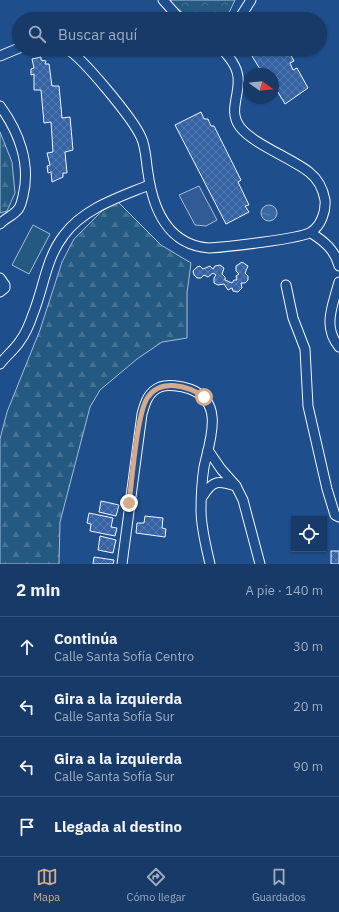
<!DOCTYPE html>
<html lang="es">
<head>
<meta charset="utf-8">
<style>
	:root { --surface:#173a69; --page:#20416f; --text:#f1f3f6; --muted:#9eadc0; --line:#36547d; --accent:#d6ab8b }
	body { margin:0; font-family:"IBM Plex Sans",sans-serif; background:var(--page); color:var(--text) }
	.controls { position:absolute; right:12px; bottom:12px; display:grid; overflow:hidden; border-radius:0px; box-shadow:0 1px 3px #0004 }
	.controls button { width:36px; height:36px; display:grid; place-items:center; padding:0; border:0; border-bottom:1px solid var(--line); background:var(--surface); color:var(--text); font:20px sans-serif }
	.compass { position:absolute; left:243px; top:68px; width:36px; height:36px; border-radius:50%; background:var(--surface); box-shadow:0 1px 3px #0004; rotate:105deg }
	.stop { position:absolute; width:12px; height:12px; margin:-9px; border:3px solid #d6ab8b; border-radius:50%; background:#fff }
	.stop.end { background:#d6ab8b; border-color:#fff; box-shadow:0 1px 4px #0008 }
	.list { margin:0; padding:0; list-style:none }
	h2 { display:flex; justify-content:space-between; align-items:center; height:52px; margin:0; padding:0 16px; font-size:17px }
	h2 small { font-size:13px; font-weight:400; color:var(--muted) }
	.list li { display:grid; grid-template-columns:26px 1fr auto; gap:12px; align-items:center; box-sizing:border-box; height:60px; padding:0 16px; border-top:1px solid var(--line) }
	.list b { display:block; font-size:15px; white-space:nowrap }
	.list p { margin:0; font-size:13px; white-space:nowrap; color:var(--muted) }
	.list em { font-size:13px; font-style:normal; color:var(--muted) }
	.icon { flex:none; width:22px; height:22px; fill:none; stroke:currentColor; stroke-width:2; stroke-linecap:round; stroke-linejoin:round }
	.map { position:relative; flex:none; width:339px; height:564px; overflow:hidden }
	.search { position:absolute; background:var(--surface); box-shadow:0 1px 3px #0004; left:12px; right:12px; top:12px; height:44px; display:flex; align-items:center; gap:10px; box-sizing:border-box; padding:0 14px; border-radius:22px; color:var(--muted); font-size:15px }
	.sheet { height:292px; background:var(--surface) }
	nav { display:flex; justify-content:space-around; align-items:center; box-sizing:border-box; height:56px; border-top:1px solid var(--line); background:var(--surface); font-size:11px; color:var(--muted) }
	nav a { display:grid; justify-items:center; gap:2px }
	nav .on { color:var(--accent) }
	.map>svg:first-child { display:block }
</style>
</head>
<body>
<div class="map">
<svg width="339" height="564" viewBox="0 0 339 564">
	<defs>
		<pattern id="forest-firs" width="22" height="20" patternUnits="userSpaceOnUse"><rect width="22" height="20" fill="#245a82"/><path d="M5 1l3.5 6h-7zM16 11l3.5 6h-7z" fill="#447295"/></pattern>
		<pattern id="park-crowns" width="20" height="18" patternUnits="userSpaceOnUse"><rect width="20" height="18" fill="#245a82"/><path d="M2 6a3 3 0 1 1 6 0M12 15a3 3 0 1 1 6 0" fill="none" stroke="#447295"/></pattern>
		<pattern id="water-ripples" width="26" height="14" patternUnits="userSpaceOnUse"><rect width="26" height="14" fill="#3b69a3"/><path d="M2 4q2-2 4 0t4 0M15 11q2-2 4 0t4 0" fill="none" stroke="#587fb1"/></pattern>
		<pattern id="building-cross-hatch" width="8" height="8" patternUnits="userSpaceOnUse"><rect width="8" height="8" fill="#3563a3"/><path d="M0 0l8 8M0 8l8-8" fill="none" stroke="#537ab1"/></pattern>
	</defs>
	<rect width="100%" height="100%" fill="#1f4e8c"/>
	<!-- forest -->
	<g fill="url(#forest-firs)" stroke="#a8bbd7">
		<path d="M0 132 12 162 15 193 7 211 0 213Z"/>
		<path d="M117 201 161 245 191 263 187 293V338L162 342 137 359 100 390 90 407 60 522 59 564H0V439L7 412 40 330 62 262 74 239 102 211Z"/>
	</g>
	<!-- park -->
	<path fill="url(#park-crowns)" stroke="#a8bbd7" d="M171 0H235L226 19H190L170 2Z"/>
	<!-- pitch -->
	<path fill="#245a82" stroke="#a8bbd7" d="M33 225 50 234 29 274 12 265Z"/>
	<!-- parking -->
	<path fill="#305b95" stroke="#a8bbd7" d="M199 186 217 220 206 226 195 225 179 195Z"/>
	<!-- water -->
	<circle fill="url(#water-ripples)" stroke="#a8bbd7" cx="269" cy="213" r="8"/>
	<!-- building -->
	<g fill="url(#building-cross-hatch)" stroke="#f2f6ff">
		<path d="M265 49H282L286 56 290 54 294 61 290 63 293 70 297 68 308 88 285 104 276 89 273 91V74H263L252 56Z"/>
		<path d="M41 57V60L46 61 45 64H49L52 86H59L62 118 70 117 73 150 65 152 67 173H63V177L52 182 51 172 48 173 47 166 50 165 47 153 53 152 51 122 44 123 41 90H34V74L31 75V69L34 68 32 59Z"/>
		<path d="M201 112 204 119H208L211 126H214L241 180 238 182 249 205 245 206 249 212 226 224 175 125Z"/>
		<path d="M242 262 248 266 245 273 248 276V280L245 283H241L242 288 238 292 233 291 232 288 228 290 224 284 218 285 214 283V278L216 275 213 273 208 277 204 275 201 278H197L194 275 193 271 197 267 200 266 203 269 210 266 213 269 215 266 220 265 224 268 222 274 225 277V280L232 283 234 280H237L236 276 239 274 236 271V266Z"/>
		<path d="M101 501 119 505 116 516 99 512Z"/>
		<path d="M89 513 113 518 111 527 117 528 115 536 90 531 91 524 87 523Z"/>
		<path d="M145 516 163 518 162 528 166 529 165 537 136 533 137 523H144Z"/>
		<path d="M100 536 116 540 113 553 98 550Z"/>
		<rect x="331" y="551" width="8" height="13"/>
		<path d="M94 557 114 560 113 564H93Z"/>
	</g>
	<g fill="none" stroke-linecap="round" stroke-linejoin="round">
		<defs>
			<g id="minor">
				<path d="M163 0 180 19"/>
				<path d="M239 19 251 0"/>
				<path d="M67 49C83 58 133 119 141 137 146 147 146 162 148 173 153 209 168 245 209 248 225 247 301 239 311 232 321 226 326 211 325 200 323 189 318 179 309 172 291 158 253 144 240 127 228 111 240 96 238 77 237 66 229 57 222 49"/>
				<path d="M0 56 19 48"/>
				<path d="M0 106C19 132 31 164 23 196 22 200 21 205 19 208 14 216 6 217 0 224"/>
				<path d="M311 233C324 241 335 250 339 266"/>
				<path d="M0 278 5 285V288L0 292"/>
				<path d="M339 282C333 305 322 326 339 347"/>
				<path d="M286 285 293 318 305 349 308 406 327 489 335 515 339 517"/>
				<path d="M0 364C6 356 15 349 20 341 26 333 30 323 33 314 44 287 46 258 64 235 84 208 120 197 149 185"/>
				<path d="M208 450 221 469 236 486"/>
				<path d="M203 496C213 479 219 481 236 486L243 500 260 564"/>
				<path d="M122 564 142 414C145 403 148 392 160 387 168 384 181 386 190 389 225 402 210 440 204 467 202 480 201 496 201 510 201 528 206 546 210 564"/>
			</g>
		</defs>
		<!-- minor casing -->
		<use href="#minor" stroke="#f2f6ff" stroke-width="11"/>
		<!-- minor -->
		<use href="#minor" stroke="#1f4e8c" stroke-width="9"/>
	</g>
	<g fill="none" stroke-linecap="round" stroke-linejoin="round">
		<!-- route -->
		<path stroke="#d6ab8b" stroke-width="5" d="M129 503C132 481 137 411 148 397 161 378 189 386 204 397"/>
	</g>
</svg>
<div class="controls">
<button><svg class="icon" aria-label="locate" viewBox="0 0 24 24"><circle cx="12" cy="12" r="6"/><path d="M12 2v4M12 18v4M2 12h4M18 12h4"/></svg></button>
</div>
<svg class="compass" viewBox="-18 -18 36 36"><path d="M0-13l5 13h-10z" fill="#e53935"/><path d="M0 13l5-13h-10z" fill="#9eadc0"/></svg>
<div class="stop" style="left:204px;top:397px"></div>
<div class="stop end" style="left:129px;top:503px"></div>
<div class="search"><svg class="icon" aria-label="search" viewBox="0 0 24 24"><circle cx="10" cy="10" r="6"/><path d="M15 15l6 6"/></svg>Buscar aquí</div>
</div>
<section class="sheet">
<h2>2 min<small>A pie · 140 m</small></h2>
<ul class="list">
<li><svg class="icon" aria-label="ahead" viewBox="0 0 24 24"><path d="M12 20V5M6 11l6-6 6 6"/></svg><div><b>Continúa</b><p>Calle Santa Sofía Centro</p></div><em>30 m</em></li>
<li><svg class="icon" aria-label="left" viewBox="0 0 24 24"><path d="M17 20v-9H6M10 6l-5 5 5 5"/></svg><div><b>Gira a la izquierda</b><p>Calle Santa Sofía Sur</p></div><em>20 m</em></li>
<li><svg class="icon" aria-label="left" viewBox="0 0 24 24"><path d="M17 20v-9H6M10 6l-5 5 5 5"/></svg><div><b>Gira a la izquierda</b><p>Calle Santa Sofía Sur</p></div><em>90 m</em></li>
<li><svg class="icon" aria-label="arrive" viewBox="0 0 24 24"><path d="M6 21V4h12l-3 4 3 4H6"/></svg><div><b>Llegada al destino</b></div></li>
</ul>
</section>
<nav>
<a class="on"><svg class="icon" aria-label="map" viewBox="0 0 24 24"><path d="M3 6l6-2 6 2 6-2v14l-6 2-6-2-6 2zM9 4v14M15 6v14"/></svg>Mapa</a>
<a><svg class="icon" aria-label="directions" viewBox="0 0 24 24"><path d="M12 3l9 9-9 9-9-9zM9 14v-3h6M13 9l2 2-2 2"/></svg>Cómo llegar</a>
<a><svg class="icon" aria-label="saved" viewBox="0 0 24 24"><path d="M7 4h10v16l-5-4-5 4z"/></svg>Guardados</a>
</nav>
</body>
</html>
